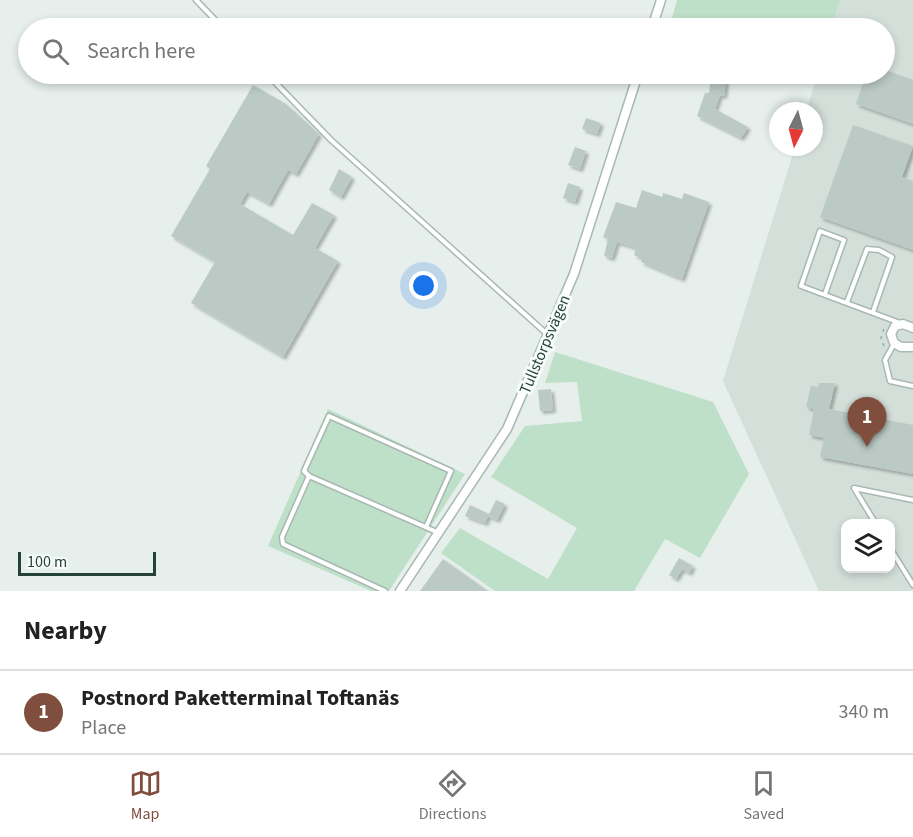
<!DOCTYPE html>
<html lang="en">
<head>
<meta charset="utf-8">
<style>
	:root { --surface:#fff; --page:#f2f2f2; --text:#222; --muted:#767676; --line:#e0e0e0; --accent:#804e3d }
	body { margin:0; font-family:"Source Sans 3",sans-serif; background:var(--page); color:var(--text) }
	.controls { position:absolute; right:18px; bottom:18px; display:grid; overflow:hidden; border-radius:12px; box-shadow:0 3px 9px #0003 }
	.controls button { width:54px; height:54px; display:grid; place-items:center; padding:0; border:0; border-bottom:2px solid var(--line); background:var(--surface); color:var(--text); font:30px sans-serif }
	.compass { position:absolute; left:769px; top:102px; width:54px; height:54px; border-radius:50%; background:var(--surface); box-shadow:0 3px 9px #0003; rotate:186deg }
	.scale { position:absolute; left:18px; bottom:15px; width:138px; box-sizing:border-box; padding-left:6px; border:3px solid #24423a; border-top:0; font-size:16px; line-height:21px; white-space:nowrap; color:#24423a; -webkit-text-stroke:4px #f7fbf9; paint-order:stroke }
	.you { position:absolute; left:424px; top:286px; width:21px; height:21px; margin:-15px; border:4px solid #fff; border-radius:50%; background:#1a73e8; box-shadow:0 0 0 9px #1a73e833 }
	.badge { display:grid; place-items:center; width:39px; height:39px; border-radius:50%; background:var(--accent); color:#fff; font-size:20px; font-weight:700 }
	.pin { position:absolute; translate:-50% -50px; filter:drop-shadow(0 2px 3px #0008) }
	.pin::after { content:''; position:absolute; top:32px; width:21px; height:18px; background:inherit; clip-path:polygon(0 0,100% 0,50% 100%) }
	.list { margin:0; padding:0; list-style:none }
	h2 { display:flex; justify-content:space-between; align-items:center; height:78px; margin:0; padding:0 24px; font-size:26px }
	h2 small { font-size:20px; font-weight:400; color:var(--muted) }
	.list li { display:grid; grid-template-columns:39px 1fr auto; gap:18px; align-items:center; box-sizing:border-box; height:84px; padding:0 24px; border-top:2px solid var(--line) }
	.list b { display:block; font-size:22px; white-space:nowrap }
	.list p { margin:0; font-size:20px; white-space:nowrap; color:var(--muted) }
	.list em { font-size:20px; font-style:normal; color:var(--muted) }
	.icon { flex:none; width:33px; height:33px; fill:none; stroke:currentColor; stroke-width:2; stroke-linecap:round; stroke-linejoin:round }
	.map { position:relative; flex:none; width:913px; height:591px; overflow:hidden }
	.search { position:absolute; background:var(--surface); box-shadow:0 3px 9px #0003; left:18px; right:18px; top:18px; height:66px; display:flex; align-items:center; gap:15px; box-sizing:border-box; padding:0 21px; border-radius:33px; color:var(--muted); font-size:22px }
	.sheet { height:162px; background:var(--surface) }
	nav { display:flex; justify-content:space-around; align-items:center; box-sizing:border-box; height:84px; border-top:2px solid var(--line); background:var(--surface); font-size:16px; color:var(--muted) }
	nav a { display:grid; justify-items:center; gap:3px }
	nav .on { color:var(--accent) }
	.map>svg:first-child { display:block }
</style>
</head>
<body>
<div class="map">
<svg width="913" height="591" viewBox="0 0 913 591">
	<defs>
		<filter id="shadow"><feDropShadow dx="3" dy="3" stdDeviation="1.5" flood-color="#0004"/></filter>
	</defs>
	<rect width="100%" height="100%" fill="#e6efeb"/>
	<!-- built -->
	<path fill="#d4dfda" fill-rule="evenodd" d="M840 0H913V591H819L723 381 795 147H814V111H806L818 74H884V28H831ZM846 524H890V568H846Z"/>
	<!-- green -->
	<g fill="#bfe0c8">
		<path d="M677 0H840L831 28H705L672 18Z"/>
		<path d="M555 352 713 402 749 474 700 558 665 539 634 591H495L441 553 460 528 548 579 577 528 491 477 525 426 582 421 577 382 545 383Z"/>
		<path d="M328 409 465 474 389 591H371L268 546Z"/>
	</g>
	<!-- building -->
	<g fill="#bbcac4" filter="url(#shadow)">
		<path d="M885 70 913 80V124L856 104 866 74H885Z"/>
		<path d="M711 74H727L724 96 720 95 715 109 748 127 741 138 697 116 705 93H709Z"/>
		<path d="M253 85 286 104 319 134 296 174 288 170 269 204 247 192 240 204 293 235 312 203 334 215 315 248 338 261 283 357 191 303 215 262 171 236 210 169 206 166Z"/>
		<path d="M586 118 601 123 597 134 582 129Z"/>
		<path d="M853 125 913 146 902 177 913 181V250L820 217Z"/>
		<path d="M575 147 586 151 580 169 568 165Z"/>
		<path d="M339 169 352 177 341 197 329 190Z"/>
		<path d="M568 183 580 187 575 202 563 198Z"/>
		<path d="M642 190 662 197 663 193 682 199 684 193 709 202 682 279 641 262 642 258 634 255 636 248 617 242 612 258 604 256 608 239 603 237 616 202 636 208Z"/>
		<path d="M819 383H835L829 409 913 425V474L820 457 824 438 809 435 814 409 806 407 811 386 818 387Z"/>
		<path d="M551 389 553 410 540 411 538 390Z"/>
		<path d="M496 500 505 504 497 520 488 516 485 523 465 516 470 505 489 514Z"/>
		<path d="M679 558 693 566 689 573 682 569 676 579 669 575Z"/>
		<path d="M443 559 488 591H420Z"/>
	</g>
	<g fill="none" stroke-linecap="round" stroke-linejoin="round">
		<defs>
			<g id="service">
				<path d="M196 0 223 28"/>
				<path d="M267 74 331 140 548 335"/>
				<path d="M825 294 844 240 820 231 801 286 900 323"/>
				<path d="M847 302 867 249 879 250 892 257 873 312"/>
				<path d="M894 344 885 360 890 381 913 386"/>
				<path d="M309 476 304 471 329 416 451 471 426 527"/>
				<path d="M876 524 854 488 913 500"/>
				<path d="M890 548 913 585"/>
				<path d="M385 591 283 544 282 537 309 476 439 533"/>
			</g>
			<g id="minor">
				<path d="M652 28 661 0"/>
				<path d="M913 328 903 324 895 326 891 334 894 343 901 347H913"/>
				<path d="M400 591 507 429 574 274 638 74"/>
			</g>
		</defs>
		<!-- service casing -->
		<use href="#service" stroke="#a8b8b2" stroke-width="7"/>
		<!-- minor casing -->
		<use href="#minor" stroke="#a8b8b2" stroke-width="11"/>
		<!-- path -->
		<path stroke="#86b3a5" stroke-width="1.5" stroke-dasharray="3 4.5" stroke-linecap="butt" d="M884 346 881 338 885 325"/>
		<!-- service -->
		<use href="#service" stroke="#fff" stroke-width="4"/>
		<!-- minor -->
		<use href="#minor" stroke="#fff" stroke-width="8"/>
	</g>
	<g text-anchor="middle" stroke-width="6" stroke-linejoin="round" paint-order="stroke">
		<!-- street labels -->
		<g font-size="16" fill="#24423a" stroke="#f7fbf9">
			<text transform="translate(544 344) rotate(-67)" y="6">Tullstorpsvägen</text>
		</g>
	</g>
</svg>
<div class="controls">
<button><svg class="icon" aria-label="layers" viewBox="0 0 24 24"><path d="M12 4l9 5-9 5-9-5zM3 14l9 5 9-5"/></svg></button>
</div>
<svg class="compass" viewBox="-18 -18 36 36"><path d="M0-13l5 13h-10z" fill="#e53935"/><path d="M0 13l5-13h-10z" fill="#767676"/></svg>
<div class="scale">100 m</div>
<div class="you"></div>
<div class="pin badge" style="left:867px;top:447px">1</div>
<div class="search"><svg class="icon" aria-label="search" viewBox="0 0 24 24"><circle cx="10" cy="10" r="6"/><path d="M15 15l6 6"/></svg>Search here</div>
</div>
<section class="sheet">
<h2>Nearby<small></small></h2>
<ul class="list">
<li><span class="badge">1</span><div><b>Postnord Paketterminal Toftanäs</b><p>Place</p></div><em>340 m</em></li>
</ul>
</section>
<nav>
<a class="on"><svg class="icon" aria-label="map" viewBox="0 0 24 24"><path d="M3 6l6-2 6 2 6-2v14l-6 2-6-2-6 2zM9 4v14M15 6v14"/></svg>Map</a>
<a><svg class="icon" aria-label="directions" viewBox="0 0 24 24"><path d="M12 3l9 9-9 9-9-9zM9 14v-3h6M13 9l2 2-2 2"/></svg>Directions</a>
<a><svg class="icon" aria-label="saved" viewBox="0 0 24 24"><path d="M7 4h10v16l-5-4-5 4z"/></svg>Saved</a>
</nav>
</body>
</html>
